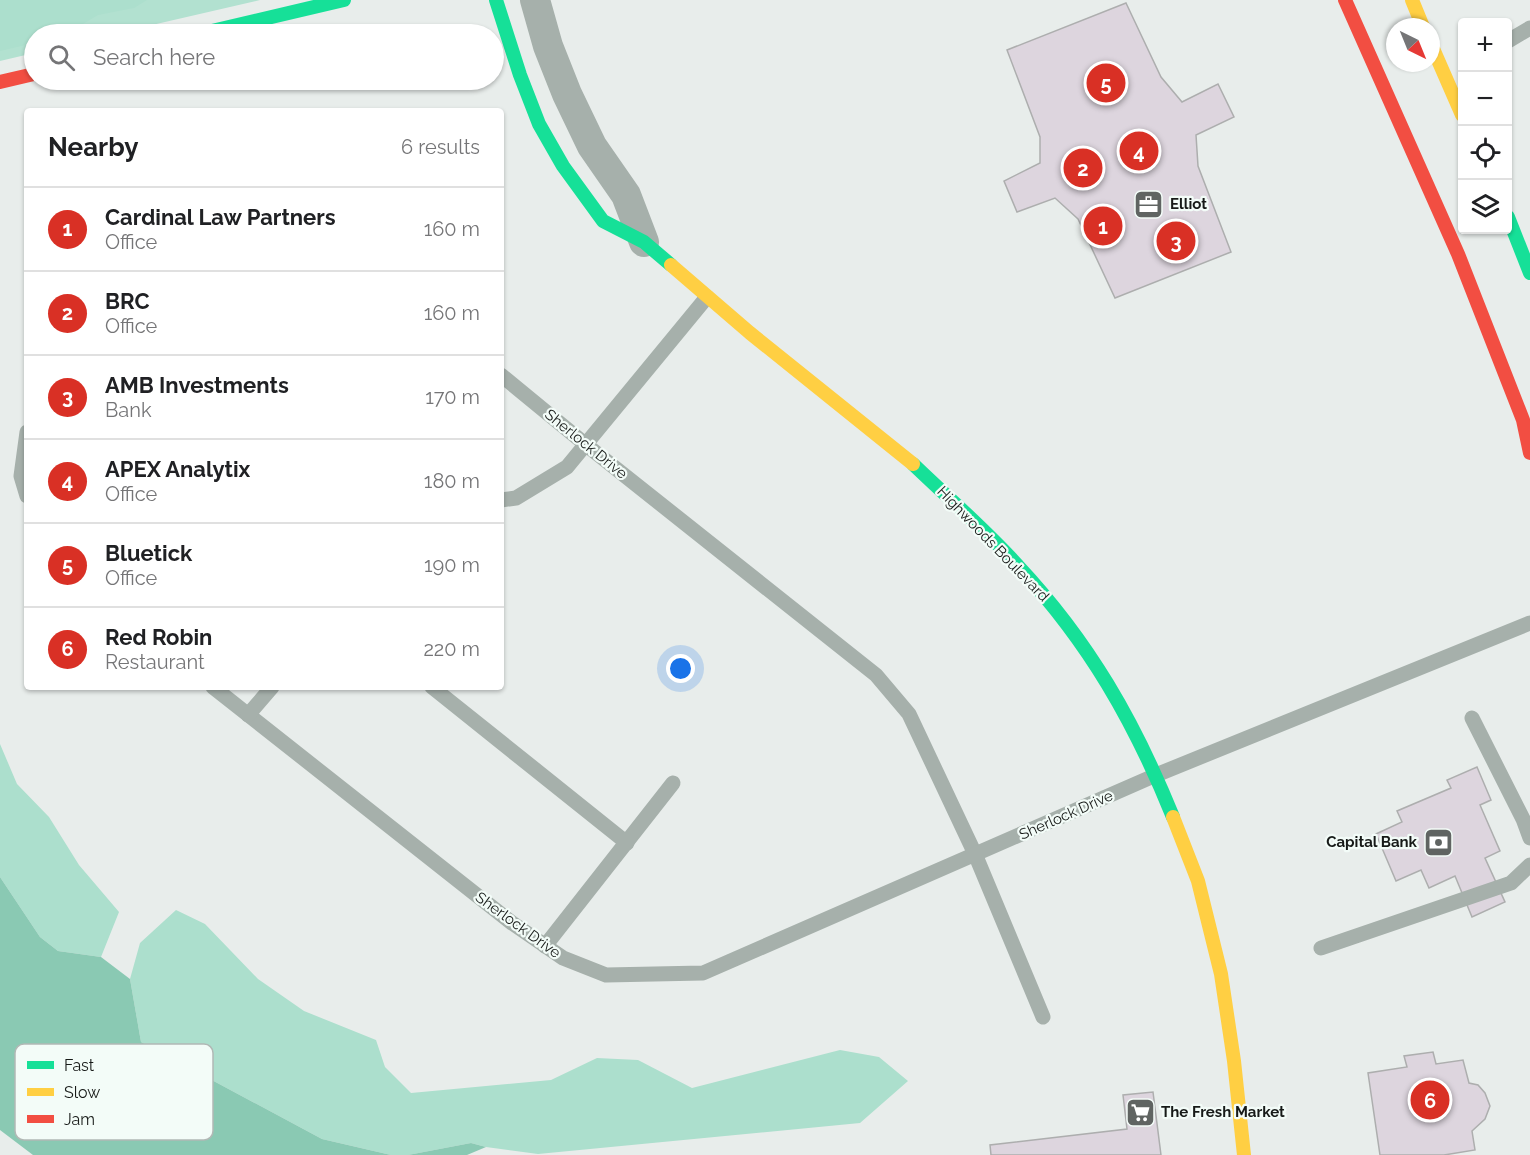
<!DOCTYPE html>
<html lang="en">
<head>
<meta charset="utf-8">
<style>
	:root { --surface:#fff; --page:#f2f2f2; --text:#202124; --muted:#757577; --line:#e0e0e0; --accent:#d93025 }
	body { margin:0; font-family:Raleway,sans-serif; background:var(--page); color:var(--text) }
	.controls { position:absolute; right:18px; top:18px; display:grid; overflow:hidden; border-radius:6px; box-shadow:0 2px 4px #0004 }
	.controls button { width:54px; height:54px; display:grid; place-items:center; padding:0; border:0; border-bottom:2px solid var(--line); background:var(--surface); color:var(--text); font:30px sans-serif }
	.compass { position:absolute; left:1386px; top:18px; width:54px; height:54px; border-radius:50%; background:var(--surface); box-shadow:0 2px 4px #0004; rotate:137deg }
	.you { position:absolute; left:681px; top:669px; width:21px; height:21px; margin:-15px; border:4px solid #fff; border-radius:50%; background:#1a73e8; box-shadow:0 0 0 9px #1a73e833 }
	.badge { display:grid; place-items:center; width:39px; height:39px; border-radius:50%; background:var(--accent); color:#fff; font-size:20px; font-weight:700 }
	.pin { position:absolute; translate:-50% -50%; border:3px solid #fff; box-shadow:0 2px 6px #0006 }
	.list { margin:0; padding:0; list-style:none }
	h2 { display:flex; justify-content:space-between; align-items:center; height:78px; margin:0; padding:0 24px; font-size:26px }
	h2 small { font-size:20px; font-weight:400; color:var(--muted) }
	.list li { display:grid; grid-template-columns:39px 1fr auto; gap:18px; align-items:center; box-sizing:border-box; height:84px; padding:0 24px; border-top:2px solid var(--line) }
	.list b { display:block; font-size:22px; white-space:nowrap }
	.list p { margin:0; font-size:20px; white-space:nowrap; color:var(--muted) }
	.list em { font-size:20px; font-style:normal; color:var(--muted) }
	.icon { flex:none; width:33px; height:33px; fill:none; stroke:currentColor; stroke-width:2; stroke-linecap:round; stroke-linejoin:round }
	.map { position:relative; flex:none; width:1530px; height:1155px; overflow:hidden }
	.search { position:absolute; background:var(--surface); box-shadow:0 2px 4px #0004; left:24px; top:24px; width:480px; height:66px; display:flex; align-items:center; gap:15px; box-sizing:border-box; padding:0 21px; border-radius:33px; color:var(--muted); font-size:22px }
	.panel { position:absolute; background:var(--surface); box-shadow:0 2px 4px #0004; left:24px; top:108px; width:480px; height:582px; border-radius:6px }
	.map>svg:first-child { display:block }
</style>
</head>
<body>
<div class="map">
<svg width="1530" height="1155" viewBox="0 0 1530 1155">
	<rect width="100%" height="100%" fill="#e8edeb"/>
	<!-- green -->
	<path fill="#b2e1d0" d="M0 0H260L113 34H34V53L0 61Z"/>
	<!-- forest -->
	<g fill="#acdfcd">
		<path d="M0 0H147L134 8 98 15 66 34H34V43L0 51Z"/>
		<path d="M0 744 17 784 49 817 79 865 119 912 101 957 58 951 40 937 0 877Z"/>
		<path d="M176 910 205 924 258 979 304 1011 376 1040 385 1067 411 1093 551 1080 597 1058 638 1060 692 1088 840 1050 879 1057 908 1081 860 1123 538 1154 486 1147 471 1143 408 1155H391L322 1139 141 1042 130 979 140 943Z"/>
	</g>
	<!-- water -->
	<g fill="#8ac9b3">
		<path d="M0 877 40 937 58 951 101 957 130 979 141 1042 322 1139 391 1155H33L0 1130Z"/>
		<path d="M471 1143 486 1147 467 1155H408Z"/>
	</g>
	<!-- building -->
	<g fill="#ddd5de" stroke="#adaeae" stroke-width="1.5">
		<path d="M1126 3 1161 77 1182 102 1218 84 1234 117 1196 135 1198 166 1231 252 1115 298 1078 219 1055 198 1017 212 1004 181 1040 163V137L1007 50Z"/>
		<path d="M1477 767 1491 800 1480 805 1500 851 1485 858 1505 902 1472 917 1455 876 1429 888 1421 870 1396 881 1376 834 1402 822 1397 811 1451 788 1447 780Z"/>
		<path d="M1433 1052 1436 1064 1463 1060 1469 1083 1478 1085 1485 1093 1490 1106 1485 1119 1472 1131 1475 1150 1444 1155H1380L1368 1073 1407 1067 1404 1056Z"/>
		<path d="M1153 1092 1161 1155H991L990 1145 1127 1129 1123 1095Z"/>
	</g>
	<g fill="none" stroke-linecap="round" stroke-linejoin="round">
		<!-- lane -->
		<g stroke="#a6b0ab" stroke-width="15">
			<path d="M1508 41 1530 28"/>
			<path d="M501 375 585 444 876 675 909 714 975 854 1043 1017"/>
			<path d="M27 432 21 476 27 496"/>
			<path d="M501 500 516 498 567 467 707 297"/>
			<path d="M213 687 512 923 563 958 606 975 703 973 1156 775 1530 623"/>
			<path d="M432 687 627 843"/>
			<path d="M248 715 272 687"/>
			<path d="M1472 718 1523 819 1530 838"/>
			<path d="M545 946 673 783"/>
			<path d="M1321 948 1511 883 1530 865"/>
		</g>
		<!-- street -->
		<path stroke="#a6b0ab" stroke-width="30" d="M535 0 548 46 567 94 592 146 626 195 644 242"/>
		<!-- fast -->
		<g stroke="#16e098" stroke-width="14">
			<path d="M496 0 520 75 539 124 563 166 603 221 644 242 671 265"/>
			<path d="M199 34 344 0"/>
			<path d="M1508 217 1530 273"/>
			<path d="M913 464C948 498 986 530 1018 566 1089 642 1134 721 1173 817"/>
		</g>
		<!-- slow -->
		<g stroke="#ffcf43" stroke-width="14">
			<path d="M1412 0 1423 27"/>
			<path d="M1431 44 1462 115"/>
			<path d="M671 265 750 333 913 464"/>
			<path d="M1173 817 1198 881 1221 974 1234 1061 1244 1155"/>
		</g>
		<!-- jam -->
		<g stroke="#f24e42" stroke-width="14">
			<path d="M1345 0 1458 254 1523 420 1530 453"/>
			<path d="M0 82 34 74"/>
		</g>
	</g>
	<!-- icons -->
	<defs>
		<symbol id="office-square" viewBox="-11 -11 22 22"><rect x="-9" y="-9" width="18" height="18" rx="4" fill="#606462" stroke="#f3fcf8"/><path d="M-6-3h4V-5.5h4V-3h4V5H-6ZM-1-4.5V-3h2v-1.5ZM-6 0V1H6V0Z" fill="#fff"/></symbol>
		<symbol id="bank-square" viewBox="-11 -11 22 22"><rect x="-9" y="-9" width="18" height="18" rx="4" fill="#606462" stroke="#f3fcf8"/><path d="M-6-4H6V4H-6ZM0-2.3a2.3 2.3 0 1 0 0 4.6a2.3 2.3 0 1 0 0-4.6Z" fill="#fff"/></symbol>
		<symbol id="supermarket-square" viewBox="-11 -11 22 22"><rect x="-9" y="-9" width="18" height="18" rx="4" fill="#606462" stroke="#f3fcf8"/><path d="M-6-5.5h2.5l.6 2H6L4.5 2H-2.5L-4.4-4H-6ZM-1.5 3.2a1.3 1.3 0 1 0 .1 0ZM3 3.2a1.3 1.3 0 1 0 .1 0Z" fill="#fff"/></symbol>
	</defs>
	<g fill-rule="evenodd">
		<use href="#office-square" x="1132" y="188" width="33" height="33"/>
		<use href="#bank-square" x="1422" y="826" width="33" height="33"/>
		<use href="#supermarket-square" x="1124" y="1096" width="33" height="33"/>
	</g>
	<g text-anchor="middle" stroke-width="4.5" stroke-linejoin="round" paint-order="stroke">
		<!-- poi labels -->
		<g font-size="15" font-weight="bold" fill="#171a18" stroke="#f3fcf8" text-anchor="start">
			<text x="1170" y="209">Elliot</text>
			<text x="1417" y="847" text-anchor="end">Capital Bank</text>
			<text x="1161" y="1117">The Fresh Market</text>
		</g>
		<!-- street labels -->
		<g font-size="15" fill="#171a18" stroke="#f3fcf8">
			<text transform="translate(586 444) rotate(39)" y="5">Sherlock Drive</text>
			<text transform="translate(993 544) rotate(46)" y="5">Highwoods Boulevard</text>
			<text transform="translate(1066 815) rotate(-24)" y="5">Sherlock Drive</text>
			<text transform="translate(518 925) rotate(36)" y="5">Sherlock Drive</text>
		</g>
	</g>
	<!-- legend -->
	<rect x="15" y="1044" width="198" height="96" rx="9" fill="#f3fcf8" stroke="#b1b8b5" stroke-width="1.5"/>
	<rect x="27" y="1061" width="27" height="8" fill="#16e098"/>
	<rect x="27" y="1088" width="27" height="8" fill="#ffcf43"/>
	<rect x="27" y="1115" width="27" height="8" fill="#f24e42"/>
	<g font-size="16" fill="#171a18">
		<text x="64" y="1071">Fast</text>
		<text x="64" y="1098">Slow</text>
		<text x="64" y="1125">Jam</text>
	</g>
</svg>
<div class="controls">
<button>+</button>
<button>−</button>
<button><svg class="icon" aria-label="locate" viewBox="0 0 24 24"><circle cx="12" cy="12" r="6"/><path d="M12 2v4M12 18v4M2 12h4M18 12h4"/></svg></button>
<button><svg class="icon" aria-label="layers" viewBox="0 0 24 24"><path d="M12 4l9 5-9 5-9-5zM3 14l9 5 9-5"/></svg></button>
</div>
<svg class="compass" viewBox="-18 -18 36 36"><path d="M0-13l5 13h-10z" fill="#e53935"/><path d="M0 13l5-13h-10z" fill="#757577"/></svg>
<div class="you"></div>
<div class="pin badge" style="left:1103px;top:226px">1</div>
<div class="pin badge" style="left:1083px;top:168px">2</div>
<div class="pin badge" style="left:1176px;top:241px">3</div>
<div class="pin badge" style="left:1139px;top:151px">4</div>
<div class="pin badge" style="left:1106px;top:83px">5</div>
<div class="pin badge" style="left:1430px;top:1100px">6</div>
<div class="search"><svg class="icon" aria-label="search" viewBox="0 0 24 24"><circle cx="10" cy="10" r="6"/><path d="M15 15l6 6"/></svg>Search here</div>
<section class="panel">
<h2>Nearby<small>6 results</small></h2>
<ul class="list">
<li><span class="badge">1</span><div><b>Cardinal Law Partners</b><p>Office</p></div><em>160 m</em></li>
<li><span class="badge">2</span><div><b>BRC</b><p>Office</p></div><em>160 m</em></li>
<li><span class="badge">3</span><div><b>AMB Investments</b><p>Bank</p></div><em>170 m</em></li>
<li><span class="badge">4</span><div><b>APEX Analytix</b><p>Office</p></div><em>180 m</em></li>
<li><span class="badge">5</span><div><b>Bluetick</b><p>Office</p></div><em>190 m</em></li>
<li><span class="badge">6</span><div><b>Red Robin</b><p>Restaurant</p></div><em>220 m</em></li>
</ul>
</section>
</div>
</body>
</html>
